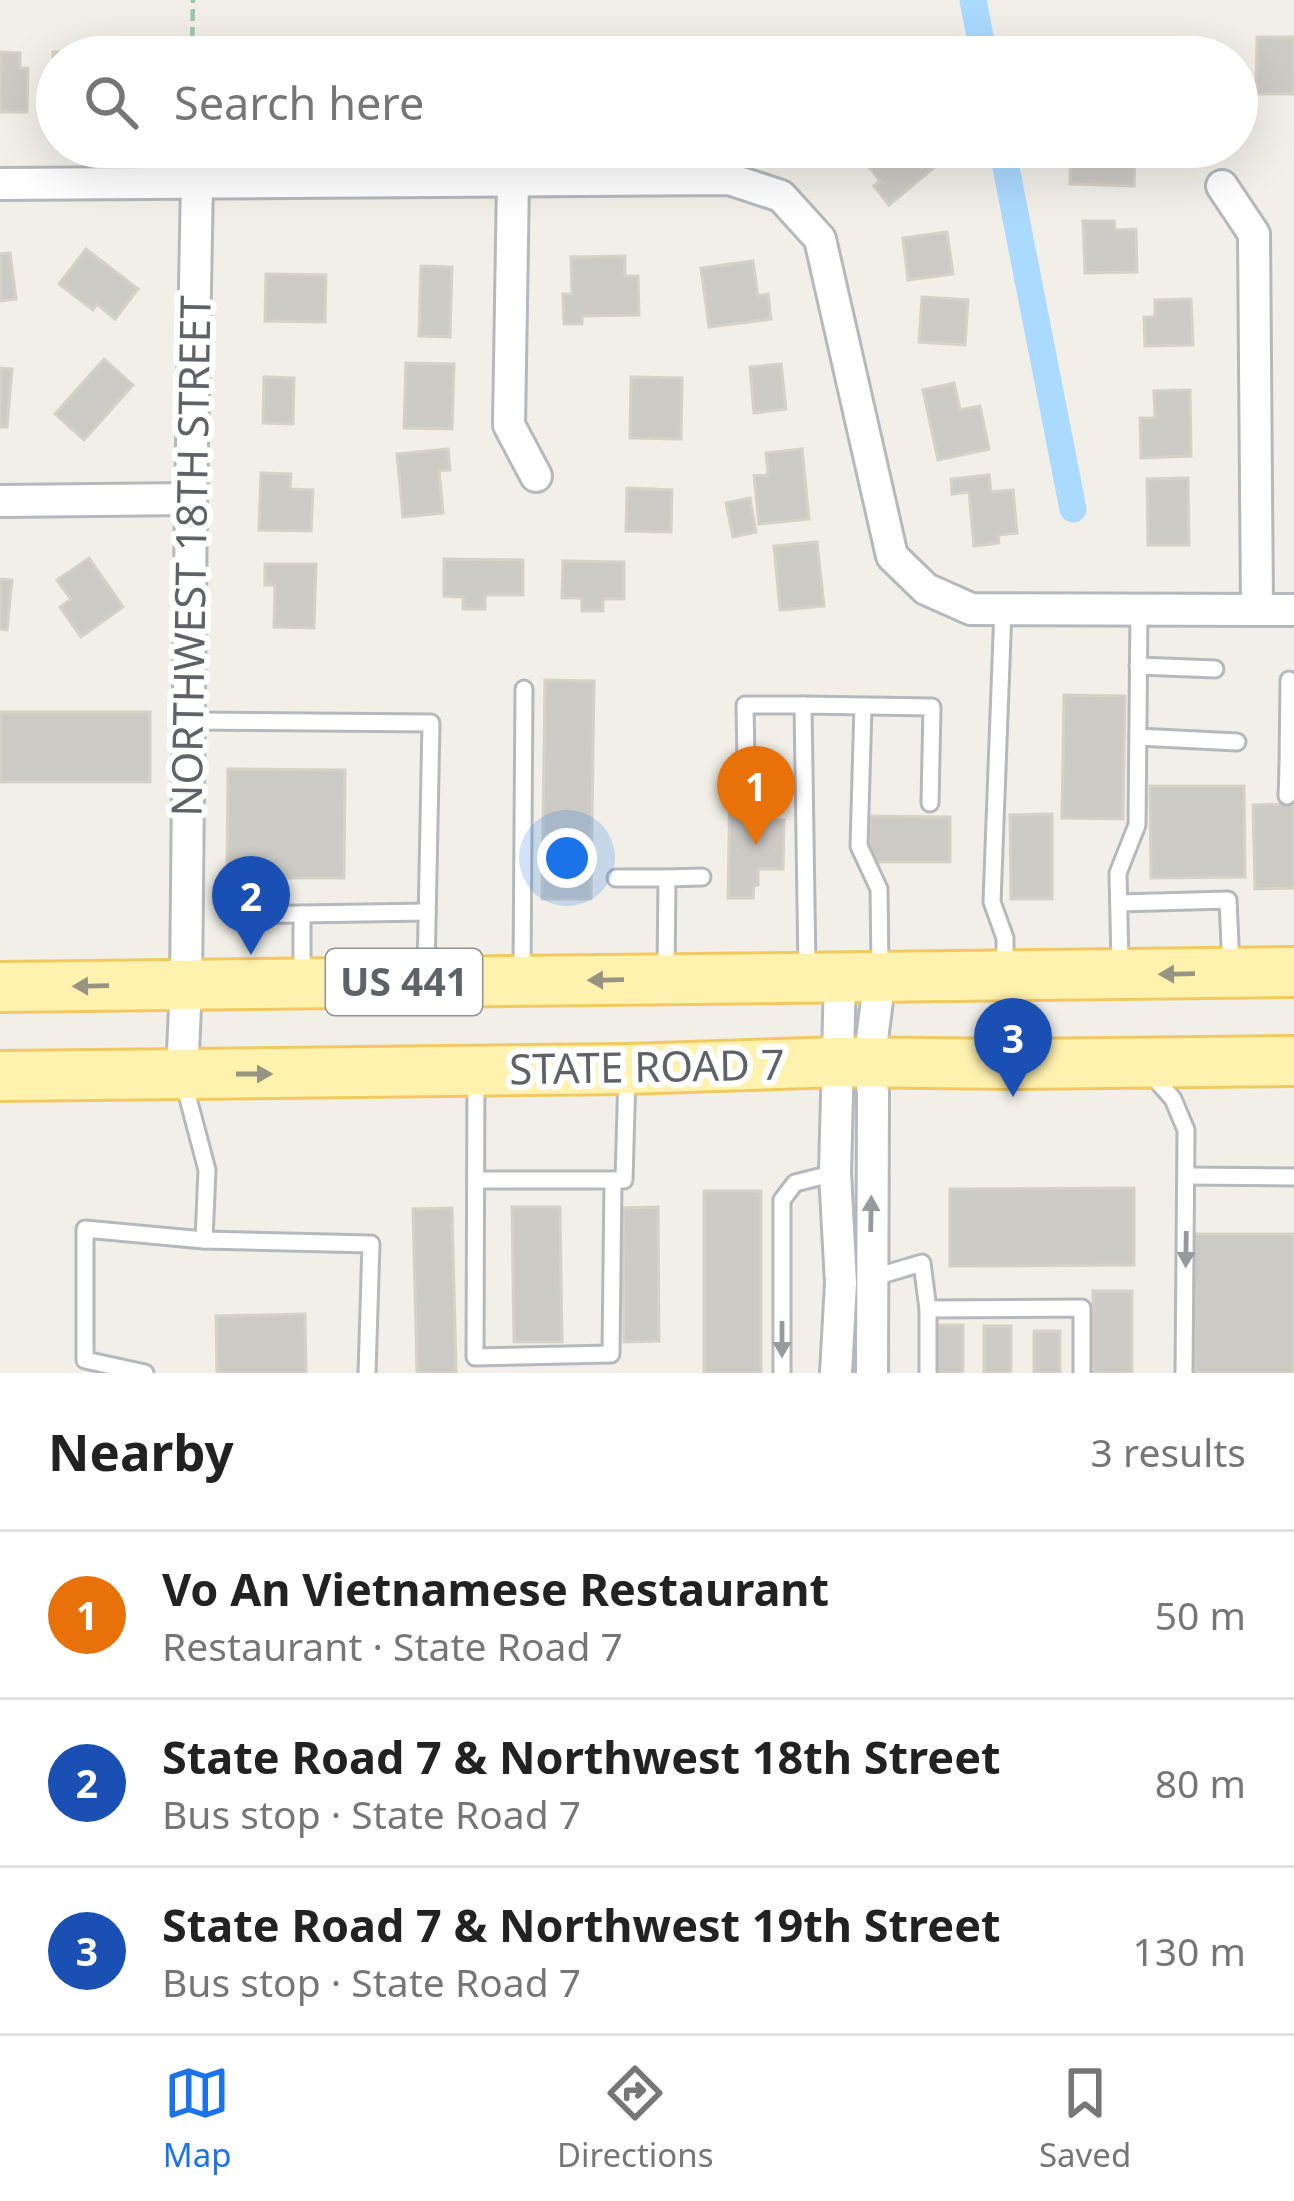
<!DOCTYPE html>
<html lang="en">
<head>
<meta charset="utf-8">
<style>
	:root { --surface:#fff; --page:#f2f2f2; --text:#222; --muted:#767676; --line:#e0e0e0; --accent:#1a73e8 }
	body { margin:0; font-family:"Noto Sans",sans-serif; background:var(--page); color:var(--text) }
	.you { position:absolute; left:567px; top:858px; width:42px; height:42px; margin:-30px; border:9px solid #fff; border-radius:50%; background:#1a73e8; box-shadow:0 0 0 18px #1a73e833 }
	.badge { display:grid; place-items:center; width:78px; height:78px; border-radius:50%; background:var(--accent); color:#fff; font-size:39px; font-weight:700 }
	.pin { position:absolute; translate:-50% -99px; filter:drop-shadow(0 3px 6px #0008) }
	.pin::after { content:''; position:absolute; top:63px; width:42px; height:36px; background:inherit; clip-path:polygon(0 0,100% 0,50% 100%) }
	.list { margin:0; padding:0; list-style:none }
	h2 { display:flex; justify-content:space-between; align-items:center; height:156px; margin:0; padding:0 48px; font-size:51px }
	h2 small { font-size:39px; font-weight:400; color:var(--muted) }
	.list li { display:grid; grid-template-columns:78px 1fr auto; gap:36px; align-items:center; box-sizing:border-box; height:168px; padding:0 48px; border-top:3px solid var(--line) }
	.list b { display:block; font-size:45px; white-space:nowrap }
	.list p { margin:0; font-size:39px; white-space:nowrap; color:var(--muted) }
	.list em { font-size:39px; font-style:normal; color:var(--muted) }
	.icon { flex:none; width:66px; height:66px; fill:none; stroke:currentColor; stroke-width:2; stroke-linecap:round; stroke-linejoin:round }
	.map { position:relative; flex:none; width:1294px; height:1373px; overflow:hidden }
	.search { position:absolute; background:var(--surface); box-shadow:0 12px 48px #0002; left:36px; right:36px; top:36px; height:132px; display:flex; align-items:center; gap:30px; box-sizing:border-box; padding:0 42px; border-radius:66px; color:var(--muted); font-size:45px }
	.sheet { height:660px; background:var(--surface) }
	nav { display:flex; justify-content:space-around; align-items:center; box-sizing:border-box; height:168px; border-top:3px solid var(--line); background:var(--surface); font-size:33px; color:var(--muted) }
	nav a { display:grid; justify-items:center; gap:6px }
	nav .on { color:var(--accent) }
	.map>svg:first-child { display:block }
</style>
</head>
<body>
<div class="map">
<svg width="1294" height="1373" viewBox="0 0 1294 1373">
	<rect width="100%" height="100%" fill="#f1efe8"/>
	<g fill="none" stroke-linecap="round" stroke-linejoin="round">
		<!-- canal -->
		<g stroke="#aadaff" stroke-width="27">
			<path d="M973 0 984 57"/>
			<path d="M1002 147 1073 509"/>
		</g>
	</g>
	<!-- building -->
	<g fill="#cccac5" stroke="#d6d1c6" stroke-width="3">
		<path d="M1257 37H1294V94H1256Z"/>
		<path d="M1150 39H1171L1172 51 1186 50V57H1135V53L1150 52Z"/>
		<path d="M441 45H461V57H503H442Z"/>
		<path d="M113 51 114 57H57V111H54L53 52Z"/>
		<path d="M0 52 20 53V68H28L27 112H0Z"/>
		<path d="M861 147H922L937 165 889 205 874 186 880 181 856 151Z"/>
		<path d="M1071 147H1127V152L1135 153 1134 186 1070 184Z"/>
		<path d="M1083 221H1114L1115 230 1136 229 1137 272 1085 273Z"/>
		<path d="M947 232 953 274 908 280 903 238Z"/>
		<path d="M86 249 138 289 115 319 97 304 93 310 59 284Z"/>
		<path d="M10 253 16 299 0 301V254Z"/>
		<path d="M625 256V276H638L639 315 582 316V324H564L563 294H572L571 257Z"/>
		<path d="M753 261 758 296 768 294 771 319 709 327 701 268Z"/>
		<path d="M421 266 452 267 450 337 419 336Z"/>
		<path d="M266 274 326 275 325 322 265 321Z"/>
		<path d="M922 297 968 300 965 345 919 342Z"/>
		<path d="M1191 299 1193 345 1145 346 1144 317H1155V300Z"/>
		<path d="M104 359 133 385 84 440 55 414Z"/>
		<path d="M406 363 454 364 452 429 404 428Z"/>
		<path d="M781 364 786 409 754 413 750 367Z"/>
		<path d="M0 368 12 369 7 427H0Z"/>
		<path d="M264 377 294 378 293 424 263 423Z"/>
		<path d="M631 377 682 378 681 439 630 438Z"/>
		<path d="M954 383 960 410 980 406 989 449 938 460 923 390Z"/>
		<path d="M1190 390 1191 456 1141 458 1140 418H1155L1154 391Z"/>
		<path d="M448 449 450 470 439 471 443 513 403 517 397 454Z"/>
		<path d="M802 449 809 519 759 524 754 476 768 475 766 453Z"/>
		<path d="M261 473 291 474 290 489 313 490 311 531 259 530Z"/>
		<path d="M989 475 991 492 1013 490 1017 533 998 535 999 543 974 546 969 492 952 494 951 479Z"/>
		<path d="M1188 478 1189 545H1148L1147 479Z"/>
		<path d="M627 488 672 490 671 532 626 531Z"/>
		<path d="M750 498 756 532 733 537 726 503Z"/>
		<path d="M817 542 824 606 780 610 774 546Z"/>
		<path d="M89 558 123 607 81 637 60 607 71 599 57 580Z"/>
		<path d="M444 559 523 560V595H485V609H463V597L444 596Z"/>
		<path d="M563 561 624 562V599H603V611H582V598H562Z"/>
		<path d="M265 564H316L314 628 274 627 275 585H265Z"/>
		<path d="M0 579 12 580 7 630 0 629Z"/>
		<path d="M545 680 594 681 591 899H542Z"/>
		<path d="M1064 695 1125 696 1123 819 1062 818Z"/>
		<rect x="0" y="712" width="150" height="70"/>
		<path d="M228 769 345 770 344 878H227Z"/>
		<path d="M730 784H758V816H766V820H784L783 869H758V885L754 886 753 898H728Z"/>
		<path d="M1150 786H1244L1245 877 1151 878Z"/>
		<path d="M1294 804V888L1255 889 1253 805Z"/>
		<path d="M1052 814V899H1011L1010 815Z"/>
		<path d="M870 816 950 817V862H869Z"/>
		<path d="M1134 1188V1265L950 1266V1189Z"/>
		<rect x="704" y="1191" width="57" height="182"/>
		<path d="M512 1207H560L562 1342H514Z"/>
		<path d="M658 1207 659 1341 624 1342 623 1208Z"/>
		<path d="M452 1208 456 1373H417L413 1209Z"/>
		<path d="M1193 1234H1294V1373H1194Z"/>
		<rect x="1093" y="1291" width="39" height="82"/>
		<path d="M305 1314 306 1373H217L216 1316Z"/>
		<rect x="936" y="1325" width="27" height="48"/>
		<rect x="984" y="1326" width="27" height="47"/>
		<rect x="1034" y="1331" width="26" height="42"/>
	</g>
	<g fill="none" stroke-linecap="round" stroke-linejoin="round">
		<defs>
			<g id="service">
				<path d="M1003 609 992 902 1005 938V967"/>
				<path d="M1138 666 1215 669"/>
				<path d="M1289 680 1288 768H1294"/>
				<path d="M863 707 859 846 879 889 880 968"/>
				<path d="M188 721 431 723 426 973"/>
				<path d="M1138 737 1237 742"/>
				<path d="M746 762 745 705H803"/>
				<path d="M1287 796 1288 768"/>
				<path d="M616 878H667"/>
				<path d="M1119 903 1228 900 1231 967"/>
				<path d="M236 915 427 912"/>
				<path d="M1120 965 1118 873 1137 825 1139 609"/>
				<path d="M807 969 803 705 932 707 930 803"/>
				<path d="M666 971 667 878 702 877"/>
				<path d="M522 972 524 689"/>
				<path d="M302 977V914"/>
				<path d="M1151 1074 1173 1099 1186 1130 1184 1373"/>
				<path d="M476 1076 475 1357 611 1354 613 1180"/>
				<path d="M184 1083 207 1170 204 1240"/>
				<path d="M1187 1176 1294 1177"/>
				<path d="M476 1180H624L627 1074"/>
				<path d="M868 1279 922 1263 928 1309V1373"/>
				<path d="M928 1309 1082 1308V1373"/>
				<path d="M145 1373 85 1360V1229L204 1240 371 1244 367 1373"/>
				<path d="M782 1373V1200L795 1183 835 1173"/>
			</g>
			<g id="minor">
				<path d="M513 181 509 425 536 476"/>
				<path d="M0 184 729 179 781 196 820 239 892 556 926 589 971 609 1294 610"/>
				<path d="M1222 186 1254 234 1257 610"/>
				<path d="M0 501 191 499"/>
				<path d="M182 1074 186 985 191 499 197 182"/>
				<path d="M836 1373 841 1283 835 1173 840 977"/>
				<path d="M872 1373 873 1093 869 1063 880 977"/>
			</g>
			<g id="primary">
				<path d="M0 987 1294 972"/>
				<path d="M0 1076 627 1069 839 1062 1013 1064 1294 1061"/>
			</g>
		</defs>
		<!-- service casing -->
		<use href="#service" stroke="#b5b8bc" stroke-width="21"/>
		<!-- minor casing -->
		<use href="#minor" stroke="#b5b8bc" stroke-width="36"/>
		<!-- primary casing -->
		<use href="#primary" stroke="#f2c960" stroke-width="54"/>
		<!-- path -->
		<path stroke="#9cc7a9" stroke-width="4.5" stroke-dasharray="12 6" stroke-linecap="butt" d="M192 57 193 0"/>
		<!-- service -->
		<use href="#service" stroke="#fff" stroke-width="15"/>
		<!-- minor -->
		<use href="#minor" stroke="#fff" stroke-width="30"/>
		<!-- primary -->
		<use href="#primary" stroke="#fff2af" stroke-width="48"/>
	</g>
	<!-- one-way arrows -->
	<defs><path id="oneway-solid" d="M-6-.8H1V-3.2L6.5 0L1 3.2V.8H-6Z" transform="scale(3)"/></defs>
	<g fill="#979581">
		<use href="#oneway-solid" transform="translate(1177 974) rotate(179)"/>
		<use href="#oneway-solid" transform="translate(606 980) rotate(179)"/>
		<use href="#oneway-solid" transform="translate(91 986) rotate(179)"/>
		<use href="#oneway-solid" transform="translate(254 1074)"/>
	</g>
	<g fill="#979a9d">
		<use href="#oneway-solid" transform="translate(871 1214) rotate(-89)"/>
		<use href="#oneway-solid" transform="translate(1186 1249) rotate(91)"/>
		<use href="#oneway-solid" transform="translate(782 1339) rotate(90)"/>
	</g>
	<g text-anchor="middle" stroke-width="12" stroke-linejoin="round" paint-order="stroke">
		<!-- shield labels -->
		<rect fill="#fff" stroke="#8f9295" stroke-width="3" x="326" y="949" width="156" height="66" rx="9"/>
		<g font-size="39" font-weight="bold" fill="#5f6368">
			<text x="404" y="996">US 441</text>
		</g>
		<!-- street labels -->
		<g font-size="42" fill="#5f6368" stroke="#fff">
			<text transform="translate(191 556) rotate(-89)" y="15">NORTHWEST 18TH STREET</text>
			<text transform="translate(647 1067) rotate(-1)" y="15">STATE ROAD 7</text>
		</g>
	</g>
</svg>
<div class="you"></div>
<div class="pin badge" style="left:756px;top:845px;background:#e8710a">1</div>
<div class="pin badge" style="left:251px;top:955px;background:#1a4fb4">2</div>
<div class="pin badge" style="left:1013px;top:1097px;background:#1a4fb4">3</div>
<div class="search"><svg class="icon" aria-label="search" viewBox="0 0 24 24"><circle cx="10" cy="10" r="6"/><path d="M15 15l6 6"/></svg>Search here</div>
</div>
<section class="sheet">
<h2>Nearby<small>3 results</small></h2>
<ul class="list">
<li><span class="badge" style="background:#e8710a">1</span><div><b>Vo An Vietnamese Restaurant</b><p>Restaurant · State Road 7</p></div><em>50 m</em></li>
<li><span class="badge" style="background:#1a4fb4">2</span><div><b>State Road 7 &amp; Northwest 18th Street</b><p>Bus stop · State Road 7</p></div><em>80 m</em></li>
<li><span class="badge" style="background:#1a4fb4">3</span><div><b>State Road 7 &amp; Northwest 19th Street</b><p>Bus stop · State Road 7</p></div><em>130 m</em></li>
</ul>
</section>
<nav>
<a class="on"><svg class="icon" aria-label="map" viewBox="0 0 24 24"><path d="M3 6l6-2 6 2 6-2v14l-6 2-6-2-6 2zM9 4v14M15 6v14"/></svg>Map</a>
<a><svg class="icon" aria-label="directions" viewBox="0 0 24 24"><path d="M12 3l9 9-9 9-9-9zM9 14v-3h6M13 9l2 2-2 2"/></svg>Directions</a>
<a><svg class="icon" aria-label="saved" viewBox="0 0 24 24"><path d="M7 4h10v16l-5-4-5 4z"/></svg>Saved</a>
</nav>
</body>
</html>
